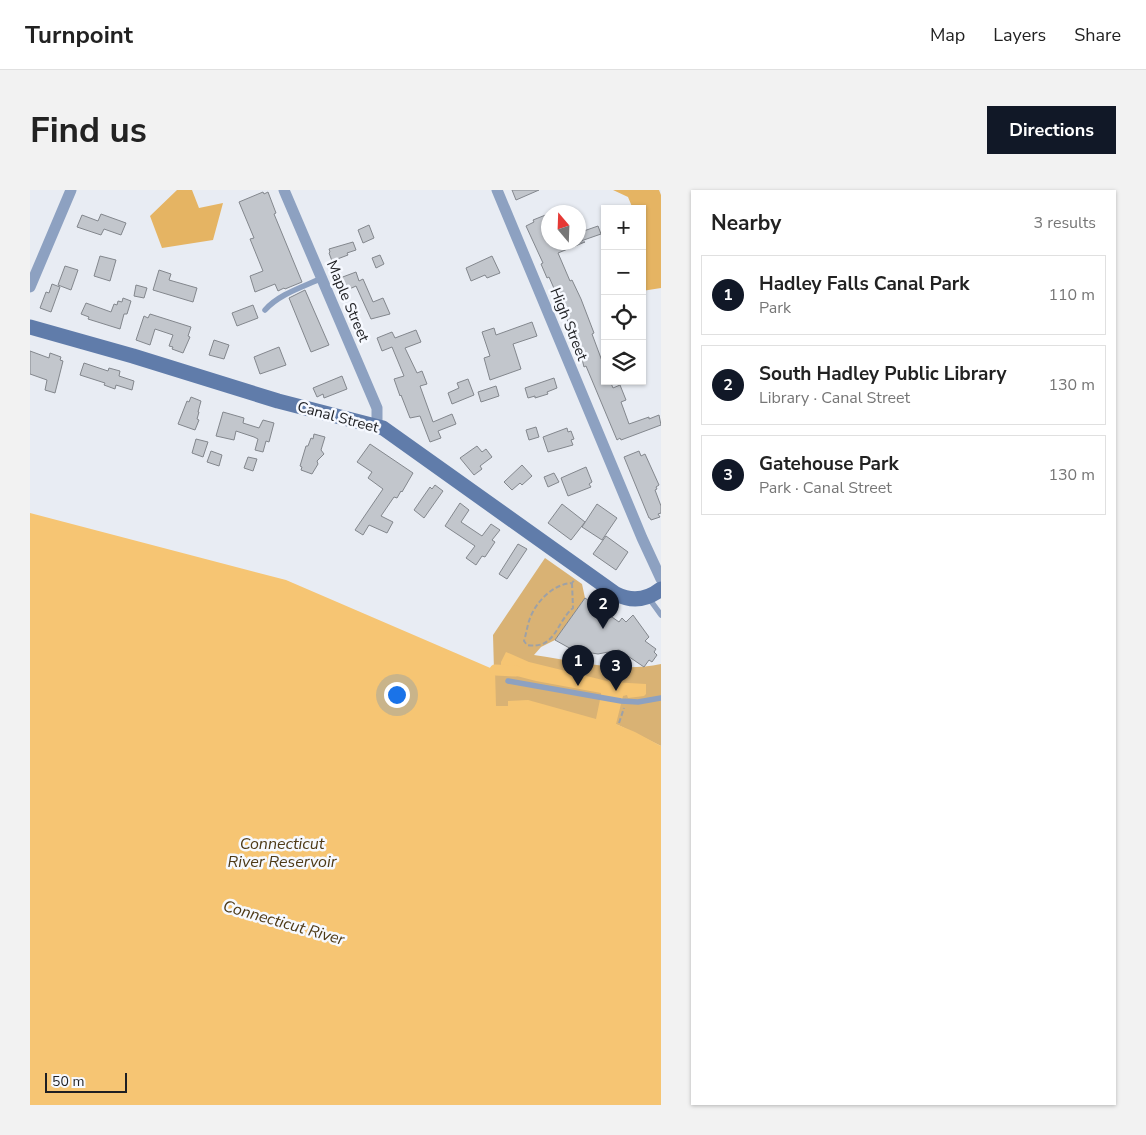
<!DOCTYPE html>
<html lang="en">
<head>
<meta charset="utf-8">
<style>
	:root { --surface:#fff; --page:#f2f2f2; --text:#222; --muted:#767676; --line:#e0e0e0; --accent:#111827 }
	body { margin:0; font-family:"Nunito Sans",sans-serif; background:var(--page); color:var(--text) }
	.controls { position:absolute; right:15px; top:15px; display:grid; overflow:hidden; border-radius:0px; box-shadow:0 1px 4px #0004 }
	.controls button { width:45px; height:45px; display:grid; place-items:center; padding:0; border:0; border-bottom:1px solid var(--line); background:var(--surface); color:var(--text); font:25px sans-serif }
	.compass { position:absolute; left:511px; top:15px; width:45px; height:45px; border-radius:50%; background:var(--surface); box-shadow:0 1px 4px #0004; rotate:341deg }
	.scale { position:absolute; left:15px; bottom:12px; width:82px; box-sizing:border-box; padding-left:5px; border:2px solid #1e1f22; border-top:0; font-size:14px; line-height:18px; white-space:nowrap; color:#1e1f22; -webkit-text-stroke:4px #f6f9ff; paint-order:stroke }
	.you { position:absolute; left:366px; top:504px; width:18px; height:18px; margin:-12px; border:4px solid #fff; border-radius:50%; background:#1a73e8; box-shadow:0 0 0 8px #1a73e833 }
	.badge { display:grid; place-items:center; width:32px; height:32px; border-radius:50%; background:var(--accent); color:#fff; font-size:16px; font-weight:700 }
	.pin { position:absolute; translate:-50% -41px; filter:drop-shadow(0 1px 2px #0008) }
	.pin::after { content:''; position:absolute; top:26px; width:18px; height:15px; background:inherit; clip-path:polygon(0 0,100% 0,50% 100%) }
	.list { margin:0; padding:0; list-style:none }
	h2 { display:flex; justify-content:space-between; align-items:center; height:65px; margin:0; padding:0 20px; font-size:21px }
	h2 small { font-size:16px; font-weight:400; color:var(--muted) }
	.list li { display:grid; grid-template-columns:32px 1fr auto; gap:15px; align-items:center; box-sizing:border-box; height:80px; margin:0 10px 10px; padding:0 10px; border:1px solid var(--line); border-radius:0px }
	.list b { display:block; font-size:19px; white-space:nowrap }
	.list p { margin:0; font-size:16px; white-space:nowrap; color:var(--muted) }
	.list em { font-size:16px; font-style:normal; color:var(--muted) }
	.icon { flex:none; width:28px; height:28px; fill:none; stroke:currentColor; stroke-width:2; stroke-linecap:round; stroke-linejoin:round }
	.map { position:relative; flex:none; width:631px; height:915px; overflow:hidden; border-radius:0px }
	header { display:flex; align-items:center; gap:30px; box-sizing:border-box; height:70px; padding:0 25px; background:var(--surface); border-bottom:1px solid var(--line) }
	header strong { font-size:24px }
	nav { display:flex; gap:28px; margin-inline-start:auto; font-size:18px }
	.intro { display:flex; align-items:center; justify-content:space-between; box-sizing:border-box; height:120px; padding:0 30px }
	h1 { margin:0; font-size:35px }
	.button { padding:12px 22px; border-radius:0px; background:var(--accent); color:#fff; font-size:18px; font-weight:700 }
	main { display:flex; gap:30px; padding:0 30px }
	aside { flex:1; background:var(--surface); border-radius:0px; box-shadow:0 1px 4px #0004 }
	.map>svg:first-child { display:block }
</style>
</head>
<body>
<header>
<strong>Turnpoint</strong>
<nav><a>Map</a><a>Layers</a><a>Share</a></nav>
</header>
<div class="intro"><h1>Find us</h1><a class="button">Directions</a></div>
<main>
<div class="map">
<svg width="631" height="915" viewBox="0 0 631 915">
	<rect width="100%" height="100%" fill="#e8ecf3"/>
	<!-- green -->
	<path fill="#d9b274" d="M515 368 552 394 555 408 525 450 511 457 504 465C545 471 590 483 631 474V556L588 535 478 512V516H465L463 445Z"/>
	<!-- forest -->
	<g fill="#e5b463">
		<path d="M147 0H162L169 18 193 13 183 50 132 58 120 26Z"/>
		<path d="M583 0H629L631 5V98L612 101V61L616 50 612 41V19H603L598 7Z"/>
	</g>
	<!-- water -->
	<path fill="#f6c573" d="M0 323 256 390 465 480 466 516H478V511L498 510 566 529 571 505V503L506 491 471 482V472L476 462 499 472 581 492 616 494V504L614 506 598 508 597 505 593 506 586 534 605 542 631 556V915H0Z"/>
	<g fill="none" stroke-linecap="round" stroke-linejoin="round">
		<!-- canal -->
		<path stroke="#f6c573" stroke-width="11" d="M465 480 486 481"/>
	</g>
	<!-- building -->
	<g fill="#c2c6cc" stroke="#83878d">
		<path d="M482 0H509L486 10Z"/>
		<path d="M233 2 234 4 238 2 246 23 244 24 272 92 255 99 254 98 248 101 245 94 225 102 220 86 233 81 220 49 224 48 209 12Z"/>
		<path d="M71 24 96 33 91 45 74 39 71 45 47 37 52 25 68 31Z"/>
		<path d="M518 24V52H555L528 63 540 91 542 90 551 109 564 143 562 144 575 179V191H580L583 198 590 195 596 210 591 212 599 234 619 227V229L629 225 631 235 591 250 590 248 587 250 556 176 554 177 550 161 530 112 519 87 517 88 511 74 513 73 496 36 504 32 503 30Z"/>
		<path d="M339 35 344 48 333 53 328 40Z"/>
		<path d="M568 36 571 44 548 52V43Z"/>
		<path d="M323 52 326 60 317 63 318 65 302 71 299 63 300 62 299 59Z"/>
		<path d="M350 65 354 74 346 78 342 68Z"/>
		<path d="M70 66 86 70 80 91 64 86Z"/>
		<path d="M462 66 470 83 457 88 455 85 441 91 436 78Z"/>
		<path d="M35 76 48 80 41 100 28 95Z"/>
		<path d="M129 80 141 84 139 90 167 98 163 112 123 100Z"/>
		<path d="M326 82 329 91 333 89 343 112 353 108 360 124 341 129 326 96 315 101 310 88Z"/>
		<path d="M22 94 30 97 21 122 10 118 16 102 19 103Z"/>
		<path d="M106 95 117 98 114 108 104 106Z"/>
		<path d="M275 100 299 155 281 162 259 108Z"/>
		<path d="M93 108 101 111 97 124H94L90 139 58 129 59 127 51 124 56 113 81 122 84 114 87 115 88 111 92 112Z"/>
		<path d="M223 115 228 128 207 136 202 123Z"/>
		<path d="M120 124 161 137 158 146 160 147 153 163 142 159 143 157 139 156 143 145 125 139 120 155 106 150 114 126 118 128Z"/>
		<path d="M502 132 507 146 483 154 491 179 460 190 454 168 460 166 452 142 464 138 466 145Z"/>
		<path d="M386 140 391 152 375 158 387 183 392 181 397 194 390 196 403 232 422 224 426 234 408 241 411 248 400 252 390 226 380 228 371 205 370 206 364 189 374 186 362 157 352 161 347 148 362 142 365 148Z"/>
		<path d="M184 150 199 155 194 169 179 165Z"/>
		<path d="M249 157 256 175 230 184 224 167Z"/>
		<path d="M0 161 19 168 20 163 31 167 30 170 33 171 25 203 15 200 17 190 0 184Z"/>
		<path d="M54 173 78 181 79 178 90 181 89 186 104 191 102 200 86 195 85 199 74 195 75 193 50 185Z"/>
		<path d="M312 186 317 199 294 208 293 204 287 207 283 198Z"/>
		<path d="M524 188 527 198 517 202 518 204 505 208V206L498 208 495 198Z"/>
		<path d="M438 189 444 205 422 214 418 203 429 198 427 193Z"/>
		<path d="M466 196 469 206 451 212 448 202Z"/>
		<path d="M161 207 171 211 168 222H169L167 229 169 230 165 240 148 234 157 211 159 212Z"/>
		<path d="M193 222 214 228 213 233 229 238 233 230 244 233 239 252 236 251 233 262 225 260 228 249 224 247 206 241 204 250 186 246Z"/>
		<path d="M506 237 509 247 499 250 496 240Z"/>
		<path d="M537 238 538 242 541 241 544 249 541 250 543 255 518 262 513 247Z"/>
		<path d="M284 244 295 247 291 260 294 264 287 271 288 274 282 284 271 280 272 277 270 276 276 256H278L281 248 283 249Z"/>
		<path d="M166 249 178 252 173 267 162 263Z"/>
		<path d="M340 254 383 283 372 302 371 301 367 308 364 307 351 326 363 332 357 343 339 335 333 345 325 340 353 299 338 288 342 282 327 272Z"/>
		<path d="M447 256 452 262 456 259 462 267 450 276 452 279 444 285 430 268Z"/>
		<path d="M181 261 192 265 189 276 177 272Z"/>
		<path d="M609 261 611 266 615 264 629 295 626 297 627 299 625 300 631 316V323L628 324 630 327 621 330 620 328H619L594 267Z"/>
		<path d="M218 267 227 269 223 281 214 278Z"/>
		<path d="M492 275 502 286 492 295 490 293 482 300 474 292Z"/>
		<path d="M556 277 562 292 559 294 561 297 538 306 531 288Z"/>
		<path d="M524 283 529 292 518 297 514 287Z"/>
		<path d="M405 295 413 301 394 328 384 320 400 297 402 299Z"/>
		<path d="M430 313 439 320 431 332 452 346 461 334 470 340 462 350 465 352 455 367 452 366 446 375 436 368 445 356 415 336Z"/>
		<path d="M532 314 555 332 541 350 518 333Z"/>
		<path d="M567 314 587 328 572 350 552 337Z"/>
		<path d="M576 346 598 362 586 380 563 364Z"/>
		<path d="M488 354 497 359 477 389 469 384Z"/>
		<path d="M555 408 589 432 592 428 596 432 603 425 619 447 615 451 626 459 624 462 627 465 622 472 619 470 614 477 589 460 568 464 543 460 525 450Z"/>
	</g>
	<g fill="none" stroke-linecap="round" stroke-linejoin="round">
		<!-- path -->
		<g stroke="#9ea1a6" stroke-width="2" stroke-dasharray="5 2.5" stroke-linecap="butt">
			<path d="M542 393 543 418C526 432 526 460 497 455L494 451C496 444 497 438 499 431 505 412 523 394 542 393L545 389"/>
			<path d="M589 533 594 518"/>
		</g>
		<!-- lane -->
		<g stroke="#8da1c1" stroke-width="5.5">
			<path d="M235 120C249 104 273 97 292 88"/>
			<path d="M618 407 631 425"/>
			<path d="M478 491 591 511 608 512 631 508"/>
		</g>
		<!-- street -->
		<g stroke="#8da1c1" stroke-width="11">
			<path d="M254 0 347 218V236"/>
			<path d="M467 0 612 348 631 389"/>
			<path d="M0 97 41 0"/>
		</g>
		<!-- secondary -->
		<path stroke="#607caa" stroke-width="15" d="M0 137 103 166 248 211 353 238 586 404C602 412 617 410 631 399"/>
	</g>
	<g text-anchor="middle" stroke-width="5" stroke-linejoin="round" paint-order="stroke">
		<!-- street labels -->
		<g font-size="15" fill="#1e1f22" stroke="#f6f9ff">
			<text transform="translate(318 111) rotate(67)" y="5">Maple Street</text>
			<text transform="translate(539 134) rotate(68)" y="5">High Street</text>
			<text transform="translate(308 227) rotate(15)" y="5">Canal Street</text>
		</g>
		<!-- water labels -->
		<g font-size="16" font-style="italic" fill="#4e3a17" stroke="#f6f9ff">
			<text x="252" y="659">Connecticut<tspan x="252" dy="18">River Reservoir</tspan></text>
			<text transform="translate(254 732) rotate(16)" y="6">Connecticut River</text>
		</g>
	</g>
</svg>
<div class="controls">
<button>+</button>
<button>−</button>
<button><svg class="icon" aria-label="locate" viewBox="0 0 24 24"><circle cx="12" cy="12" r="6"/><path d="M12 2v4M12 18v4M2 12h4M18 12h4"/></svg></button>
<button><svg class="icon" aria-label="layers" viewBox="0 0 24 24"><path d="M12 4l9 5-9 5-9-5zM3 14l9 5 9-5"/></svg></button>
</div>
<svg class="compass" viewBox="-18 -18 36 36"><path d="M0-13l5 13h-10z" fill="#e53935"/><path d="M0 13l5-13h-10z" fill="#767676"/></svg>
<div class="scale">50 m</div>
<div class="you"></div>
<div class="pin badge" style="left:548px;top:496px">1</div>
<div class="pin badge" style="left:573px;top:439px">2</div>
<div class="pin badge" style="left:586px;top:501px">3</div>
</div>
<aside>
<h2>Nearby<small>3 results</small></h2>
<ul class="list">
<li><span class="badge">1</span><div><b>Hadley Falls Canal Park</b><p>Park</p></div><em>110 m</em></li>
<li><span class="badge">2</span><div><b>South Hadley Public Library</b><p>Library · Canal Street</p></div><em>130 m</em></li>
<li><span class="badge">3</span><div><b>Gatehouse Park</b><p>Park · Canal Street</p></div><em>130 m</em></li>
</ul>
</aside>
</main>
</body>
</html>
